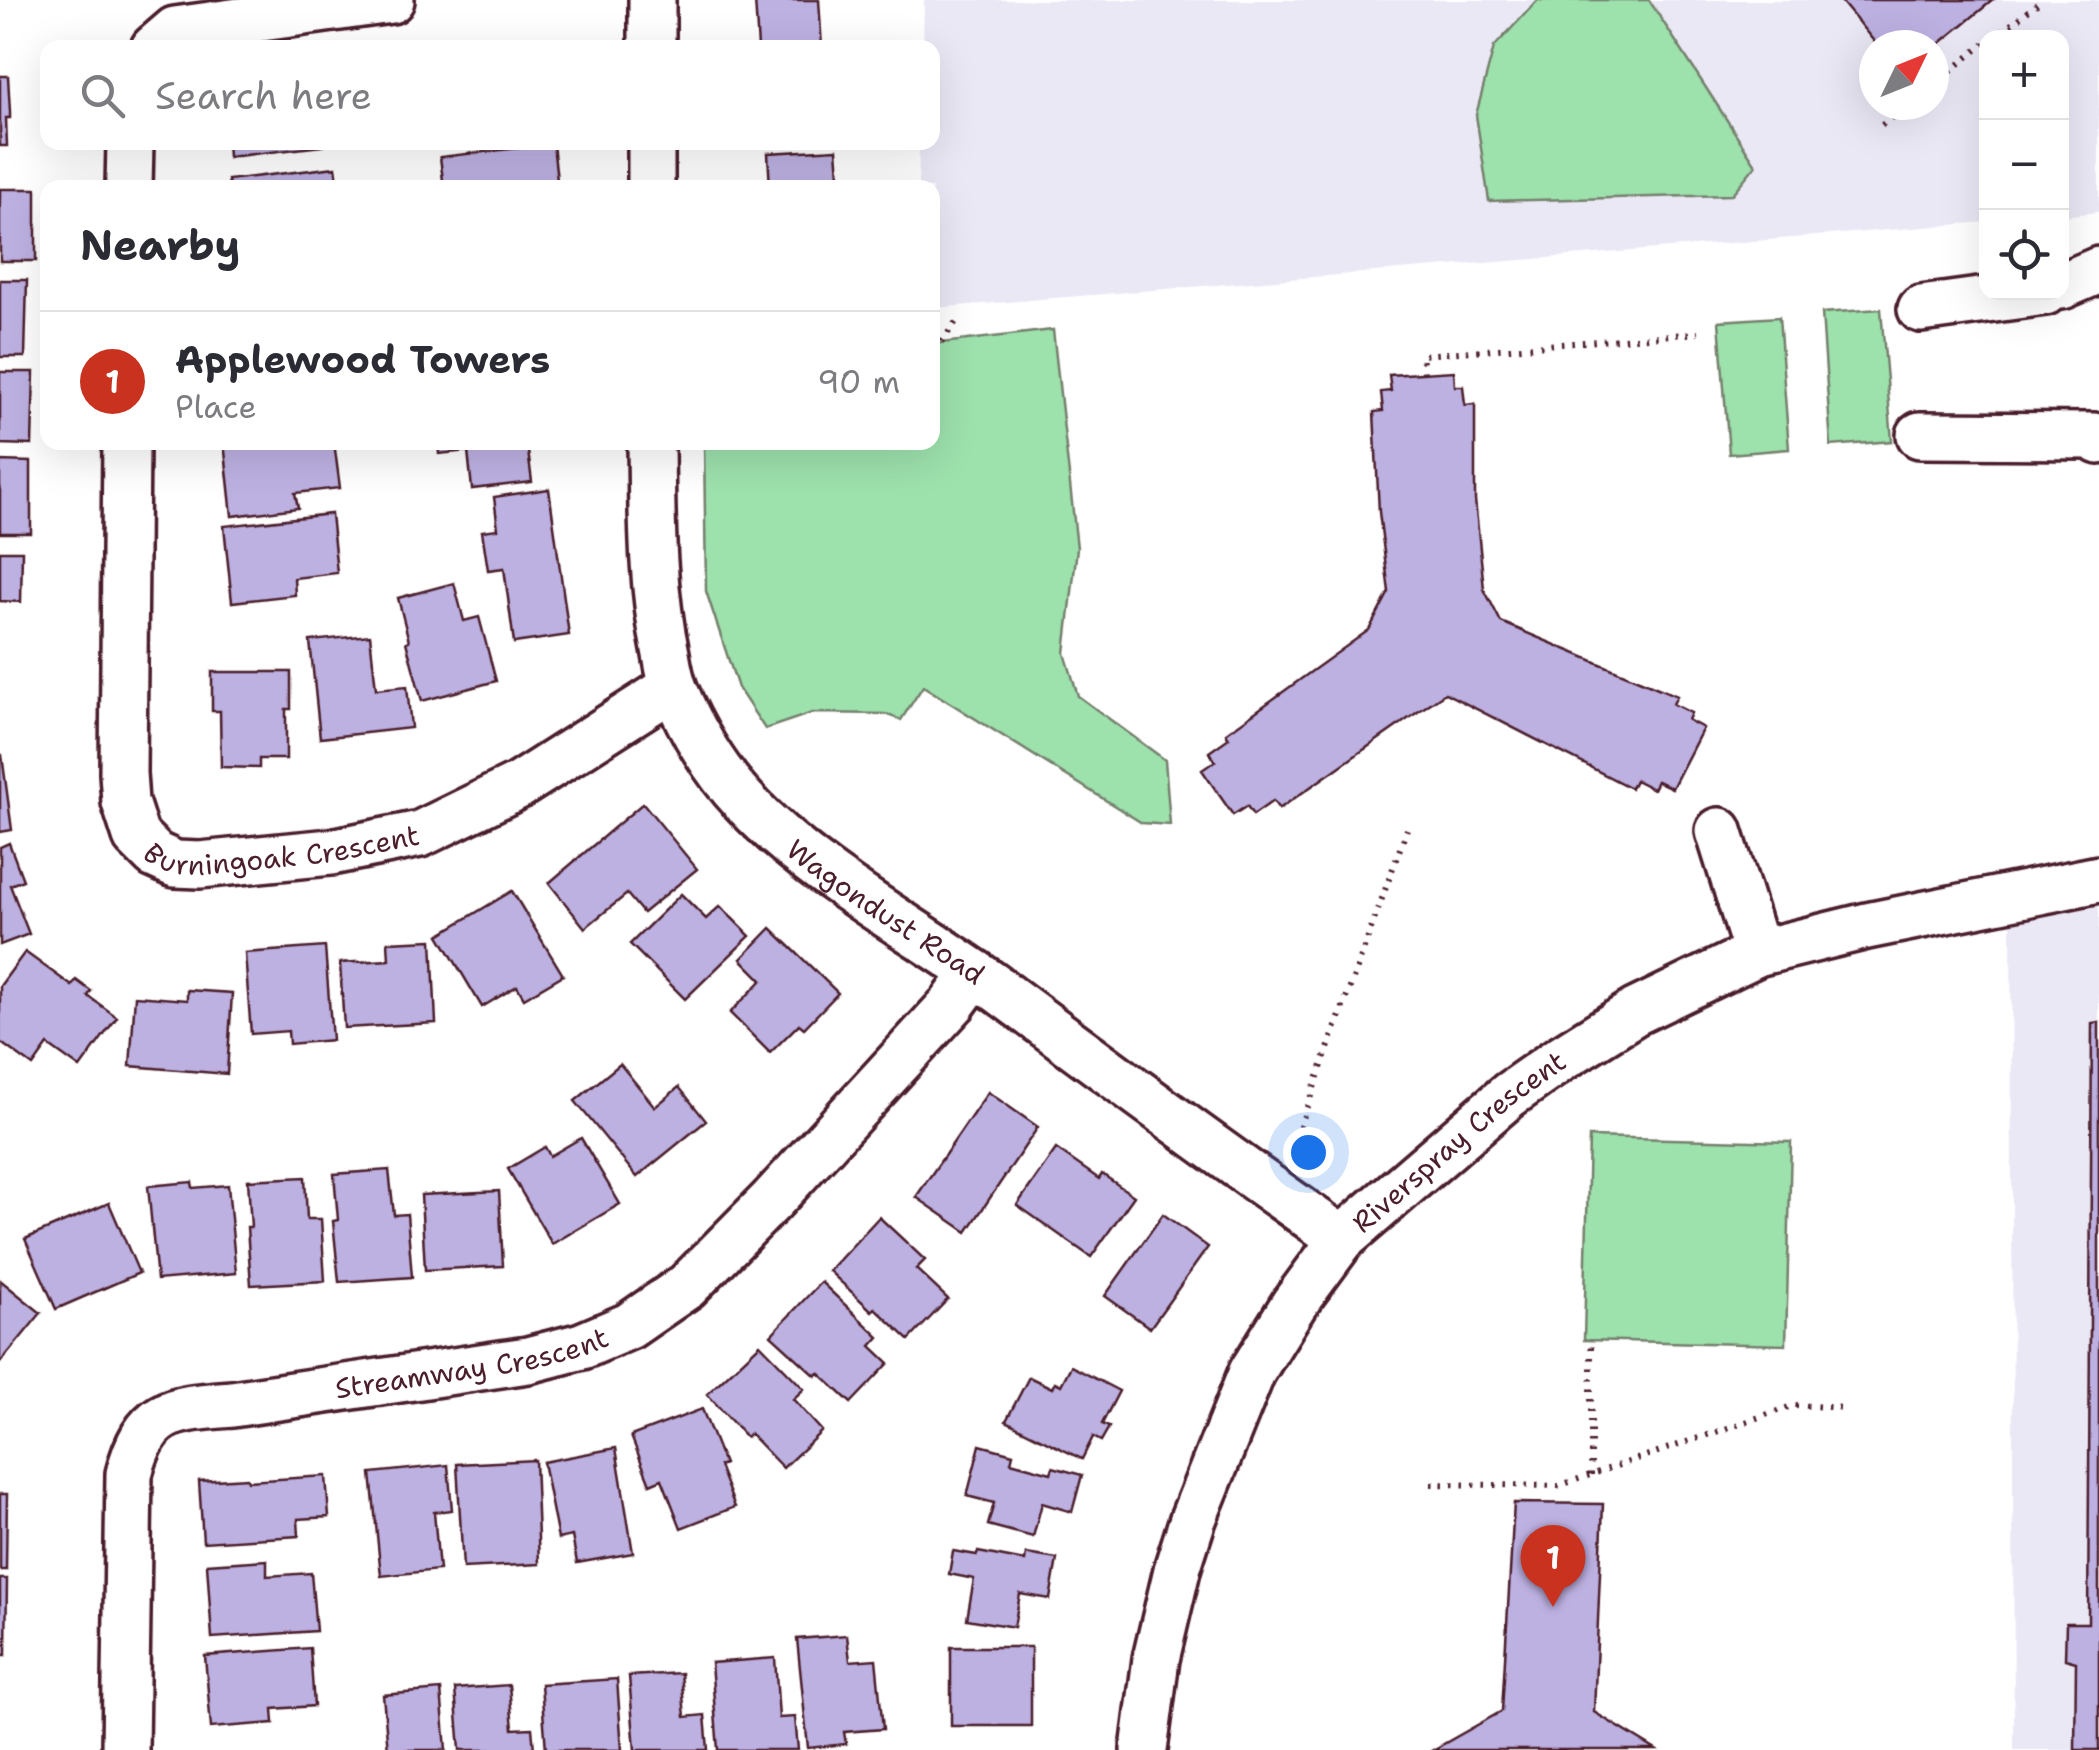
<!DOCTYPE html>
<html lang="en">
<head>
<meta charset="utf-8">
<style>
	:root { --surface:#fff; --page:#f7f7f7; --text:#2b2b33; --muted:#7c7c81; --line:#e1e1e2; --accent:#c8321e }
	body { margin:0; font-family:"Shantell Sans",sans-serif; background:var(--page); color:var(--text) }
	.controls { position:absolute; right:30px; top:30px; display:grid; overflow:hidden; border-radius:20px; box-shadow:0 10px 40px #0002 }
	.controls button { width:90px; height:90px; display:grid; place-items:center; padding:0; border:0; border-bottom:2px solid var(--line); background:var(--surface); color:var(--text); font:50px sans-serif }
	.compass { position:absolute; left:1859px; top:30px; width:90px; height:90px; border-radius:50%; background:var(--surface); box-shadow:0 10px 40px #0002; rotate:47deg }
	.you { position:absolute; left:1308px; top:1152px; width:35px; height:35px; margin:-25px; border:8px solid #fff; border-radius:50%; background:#1a73e8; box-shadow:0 0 0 15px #1a73e833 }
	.badge { display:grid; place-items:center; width:65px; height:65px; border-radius:50%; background:var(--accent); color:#fff; font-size:32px; font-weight:700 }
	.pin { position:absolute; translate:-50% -82px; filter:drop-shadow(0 2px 5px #0008) }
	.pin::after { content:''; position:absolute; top:52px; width:35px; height:30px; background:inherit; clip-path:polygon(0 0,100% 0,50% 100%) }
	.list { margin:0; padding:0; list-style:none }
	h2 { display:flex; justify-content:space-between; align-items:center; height:130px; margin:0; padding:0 40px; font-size:42px }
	h2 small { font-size:32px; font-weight:400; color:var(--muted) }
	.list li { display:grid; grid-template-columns:65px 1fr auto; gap:30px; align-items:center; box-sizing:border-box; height:140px; padding:0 40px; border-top:2px solid var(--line) }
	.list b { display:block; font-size:38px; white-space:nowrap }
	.list p { margin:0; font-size:32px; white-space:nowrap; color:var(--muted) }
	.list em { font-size:32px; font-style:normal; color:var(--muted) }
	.icon { flex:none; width:55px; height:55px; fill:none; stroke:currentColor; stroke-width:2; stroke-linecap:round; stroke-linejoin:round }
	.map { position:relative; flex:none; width:2099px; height:1750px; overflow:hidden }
	.search { position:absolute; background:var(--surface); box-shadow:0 10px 40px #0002; left:40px; top:40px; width:900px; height:110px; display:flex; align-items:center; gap:25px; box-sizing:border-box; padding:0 35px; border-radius:20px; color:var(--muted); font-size:38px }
	.panel { position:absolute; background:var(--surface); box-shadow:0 10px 40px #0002; left:40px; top:180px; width:900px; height:270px; border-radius:20px }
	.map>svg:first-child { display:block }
</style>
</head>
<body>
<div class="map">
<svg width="2099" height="1750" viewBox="0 0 2099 1750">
	<rect width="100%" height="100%" fill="#fff"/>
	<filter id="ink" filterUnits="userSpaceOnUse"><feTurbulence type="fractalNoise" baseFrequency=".01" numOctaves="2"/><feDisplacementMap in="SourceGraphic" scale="20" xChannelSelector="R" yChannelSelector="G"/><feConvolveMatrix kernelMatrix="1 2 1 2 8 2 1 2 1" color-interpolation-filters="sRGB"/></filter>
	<g filter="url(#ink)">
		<!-- built -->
		<g fill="#ebe8f6" fill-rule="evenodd">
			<path d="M924 0H2099V212L2062 216V38H1986V222L933 308 932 188H918L919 143 932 142V48L923 47ZM1874 45H1934V105H1874Z"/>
			<path d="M2099 899V1750H2014L2011 914Z"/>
		</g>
		<!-- green -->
		<g fill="#9de1ad" stroke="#74806c" stroke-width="2.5">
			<path d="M1538 0H1649L1756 165 1731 195 1489 201 1476 115 1494 47Z"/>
			<path d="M1881 309 1892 441 1831 446 1822 313Z"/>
			<path d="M1779 317 1789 449 1729 454 1719 321Z"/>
			<path d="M1053 330 1077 548 1065 653 1078 696 1165 760 1170 825 1142 823 923 686 901 720 885 714 812 713 765 729 738 688 706 591 704 443 932 442 933 344Z"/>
			<path d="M1589 1137 1791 1142 1786 1345 1584 1340Z"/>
		</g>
		<!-- building -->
		<g fill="#bdb1e2" stroke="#4a1f2b" stroke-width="2.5">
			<path d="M755 0H819L822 48H758Z"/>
			<path d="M1840 0H1993L1934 48V45H1877Z"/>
			<path d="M0 76H8L10 112V118H6L7 146H0Z"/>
			<path d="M227 142H323V146L228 157Z"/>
			<path d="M553 144 557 180 533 183V188H444L440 157Z"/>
			<path d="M837 149 840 188H770L768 153Z"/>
			<path d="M336 167 339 188H229L228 180Z"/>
			<rect x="0" y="189" width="36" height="72"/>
			<path d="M0 280H27L25 357H0Z"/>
			<path d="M1454 371 1455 386H1463L1465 405 1475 404V500L1484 589 1501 622 1677 696 1673 704 1691 713 1688 720 1703 728 1672 788 1657 781 1653 789 1635 780 1631 788 1445 693 1279 809 1273 801 1253 815 1247 806 1233 815 1202 770 1215 761 1209 752 1229 738 1226 733 1369 630 1389 592 1379 512 1374 412 1383 411 1381 392 1391 391 1389 375Z"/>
			<path d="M0 372H34L32 445 0 444Z"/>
			<path d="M224 442H334L340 488 295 493 298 508 232 516Z"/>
			<path d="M438 442H532L527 443 532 482 472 489 468 451 439 454Z"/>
			<path d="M0 461 31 462V533H0Z"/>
			<path d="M549 489 569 635 514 643 504 568 488 570 482 531 498 529 494 497Z"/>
			<path d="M331 514 337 573 294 578 295 595 232 602 224 526Z"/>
			<path d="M0 551H22L21 602 0 601Z"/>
			<path d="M454 583 464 621 479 617 496 681 422 701 406 642 409 641 398 598Z"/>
			<path d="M370 635 376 689 407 686 411 728 320 738 310 641Z"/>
			<path d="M212 672H291V709H286V759H259V768L221 767 220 711H212Z"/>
			<path d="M0 755H2L12 830 0 832Z"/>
			<path d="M643 803 697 869 643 913 627 894 585 928 549 883Z"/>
			<path d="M9 843 23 880 10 885 29 934 0 945V847Z"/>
			<path d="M512 891 563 975 524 998 517 986 482 1007 439 935Z"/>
			<path d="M681 894 706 919 720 906 750 936 685 999 630 944Z"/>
			<path d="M771 928 838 993 804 1028 799 1024 770 1053 730 1013 762 980 741 959Z"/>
			<path d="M432 940 436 1023 344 1028 340 963 389 960 388 942Z"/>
			<path d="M325 947 332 1040 289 1044 288 1031 251 1034 245 953Z"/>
			<path d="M25 952 72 986 76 980 91 991 88 996 117 1017 80 1068 48 1045 33 1066 0 1042V986Z"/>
			<path d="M187 990 232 993 227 1074 130 1066 135 996 187 1000Z"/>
			<path d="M2099 1022V1750H2075L2076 1662 2065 1659 2066 1623H2088L2092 1023Z"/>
			<path d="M620 1064 655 1107 679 1087 706 1121 637 1177 575 1101Z"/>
			<path d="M988 1092 1038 1127 967 1232 916 1197Z"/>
			<path d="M581 1138 620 1204 552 1244 508 1169 545 1147 550 1156Z"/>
			<path d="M1056 1149 1099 1179 1102 1174 1134 1196 1091 1257 1017 1205Z"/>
			<path d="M389 1170 394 1215 407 1214 412 1277 339 1282 333 1221 338 1220 334 1174Z"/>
			<path d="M305 1177 307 1219H321L325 1281 251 1285 247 1227H251L248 1180Z"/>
			<path d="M192 1182 193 1188 228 1185 236 1273 157 1280 148 1186Z"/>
			<path d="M499 1191 503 1266 425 1270 421 1195Z"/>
			<path d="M109 1203 139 1273 56 1309 25 1239Z"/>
			<path d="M1163 1214 1208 1247 1150 1328 1105 1296Z"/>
			<path d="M879 1217 925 1260 916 1269 948 1299 909 1340 875 1308 872 1311 829 1271Z"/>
			<path d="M0 1280 41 1313 0 1363Z"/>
			<path d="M821 1282 879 1337 871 1346 889 1363 851 1403 819 1373 816 1376 771 1335Z"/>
			<path d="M760 1344 804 1389 793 1399 822 1431 783 1468 750 1434 746 1437 707 1394Z"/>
			<path d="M1071 1366 1119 1391 1102 1424 1109 1427 1101 1441 1093 1437 1082 1459 1006 1421 1029 1377 1052 1388 1055 1382 1061 1385Z"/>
			<path d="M702 1409 724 1464 719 1466 735 1507 681 1528 662 1479 650 1484 631 1436Z"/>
			<path d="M980 1445 1013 1454 1011 1462 1051 1473 1053 1467 1082 1475 1072 1512 1042 1503 1033 1537 988 1525 994 1503 967 1496Z"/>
			<path d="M616 1448 633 1553 577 1563 572 1536 558 1539 543 1462Z"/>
			<path d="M535 1460 539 1564 463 1568 457 1464Z"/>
			<path d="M448 1465 452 1510 434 1512 439 1570 381 1576 371 1473Z"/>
			<path d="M326 1476 329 1517 298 1519 299 1536 203 1542 199 1481 247 1478 248 1481Z"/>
			<path d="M0 1494H7L6 1570H0Z"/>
			<path d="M1514 1503 1603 1504 1594 1712 1656 1750H1433L1502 1711Z"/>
			<path d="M953 1551 977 1555 978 1552 1025 1561 1026 1554 1057 1559 1050 1599 1020 1594 1014 1627 967 1619 974 1579 949 1574Z"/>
			<path d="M267 1560V1576L311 1573 316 1631 212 1638 207 1564Z"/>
			<path d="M0 1579H7L6 1655H0Z"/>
			<path d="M847 1635 850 1661 876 1659 883 1729 844 1732 846 1744 808 1748 797 1639Z"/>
			<rect x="951" y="1647" width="80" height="79"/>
			<path d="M310 1648 314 1706 273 1709 274 1723 211 1728 205 1656Z"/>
			<path d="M775 1658 779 1718 795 1717 798 1750H718L711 1663Z"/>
			<path d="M681 1673 685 1717 705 1715 708 1750H635L629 1676Z"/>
			<path d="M617 1679 622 1750H546L541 1684Z"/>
			<path d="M509 1685 513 1729 532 1728 534 1750H460L455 1689Z"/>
			<path d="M441 1690 446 1750H388L383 1695Z"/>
		</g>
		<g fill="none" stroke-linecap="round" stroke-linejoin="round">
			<defs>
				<g id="minor">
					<path d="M154 48 175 30 391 0"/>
					<path d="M652 48V0"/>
					<path d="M129 188 130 142"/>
					<path d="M651 188V142"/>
					<path d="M2062 286 2099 270"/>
					<path d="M1921 309 2045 292"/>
					<path d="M1920 435 2094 436 2099 441"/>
					<path id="s1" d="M126 442 123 773 125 802 136 836 155 855 175 864 200 865 331 852 420 834 518 786 673 687"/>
					<path id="s2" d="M651 442C652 514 651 584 666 654 668 666 670 679 675 691 691 729 715 770 743 800 813 876 909 925 992 985 1108 1071 1224 1157 1342 1239"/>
					<path d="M1719 831 1757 953"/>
					<path id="s3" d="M125 1750 129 1474C146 1409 171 1409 232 1404L528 1360 582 1346 629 1326 687 1286 772 1200 953 1003 975 973"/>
					<path id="s4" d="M1144 1750 1156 1659 1178 1566 1193 1519 1252 1372 1294 1304 1342 1239 1509 1095 1560 1059 1635 1012 1757 953 1867 926 2099 879"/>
				</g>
			</defs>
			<!-- minor casing -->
			<use href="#minor" stroke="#4a1f2b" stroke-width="52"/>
			<!-- path -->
			<g stroke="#4a1f2b" stroke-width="6" stroke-dasharray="2.5 8" stroke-linecap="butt">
				<path d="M1994 38 2042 0"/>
				<path d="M1934 84 1986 43"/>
				<path d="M1882 125 1907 105"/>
				<path d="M932 343H941L960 316"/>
				<path d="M1424 373 1422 355 1698 333"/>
				<path d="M1287 1156 1297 1135 1407 829"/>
				<path d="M1591 1475V1341"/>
				<path d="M1431 1484 1558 1486 1795 1405 1845 1408"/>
			</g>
			<!-- minor -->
			<use href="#minor" stroke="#fff" stroke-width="45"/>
		</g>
	</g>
	<g text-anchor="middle" stroke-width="8" stroke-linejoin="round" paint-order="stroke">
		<!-- street labels -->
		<g font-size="28" fill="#4a1f2b" stroke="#fff">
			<text dy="10" stroke="none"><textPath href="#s1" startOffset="552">Burningoak Crescent</textPath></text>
			<text dy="10" stroke="none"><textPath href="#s2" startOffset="562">Wagondust Road</textPath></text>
			<text dy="10" stroke="none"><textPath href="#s4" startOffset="708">Riverspray Crescent</textPath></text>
			<text dy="10" stroke="none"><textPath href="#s3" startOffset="658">Streamway Crescent</textPath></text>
		</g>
	</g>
</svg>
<div class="controls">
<button>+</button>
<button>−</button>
<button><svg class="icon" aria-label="locate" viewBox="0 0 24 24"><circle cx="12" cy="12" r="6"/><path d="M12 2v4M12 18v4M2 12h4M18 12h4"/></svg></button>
</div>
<svg class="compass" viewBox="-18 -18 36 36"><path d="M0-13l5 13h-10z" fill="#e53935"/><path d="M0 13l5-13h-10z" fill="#7c7c81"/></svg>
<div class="you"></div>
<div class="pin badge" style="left:1553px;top:1607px">1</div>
<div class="search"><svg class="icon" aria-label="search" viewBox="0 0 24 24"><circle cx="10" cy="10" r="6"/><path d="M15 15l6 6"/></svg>Search here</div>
<section class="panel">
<h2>Nearby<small></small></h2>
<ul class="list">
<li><span class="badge">1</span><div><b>Applewood Towers</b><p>Place</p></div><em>90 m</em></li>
</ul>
</section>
</div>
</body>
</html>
